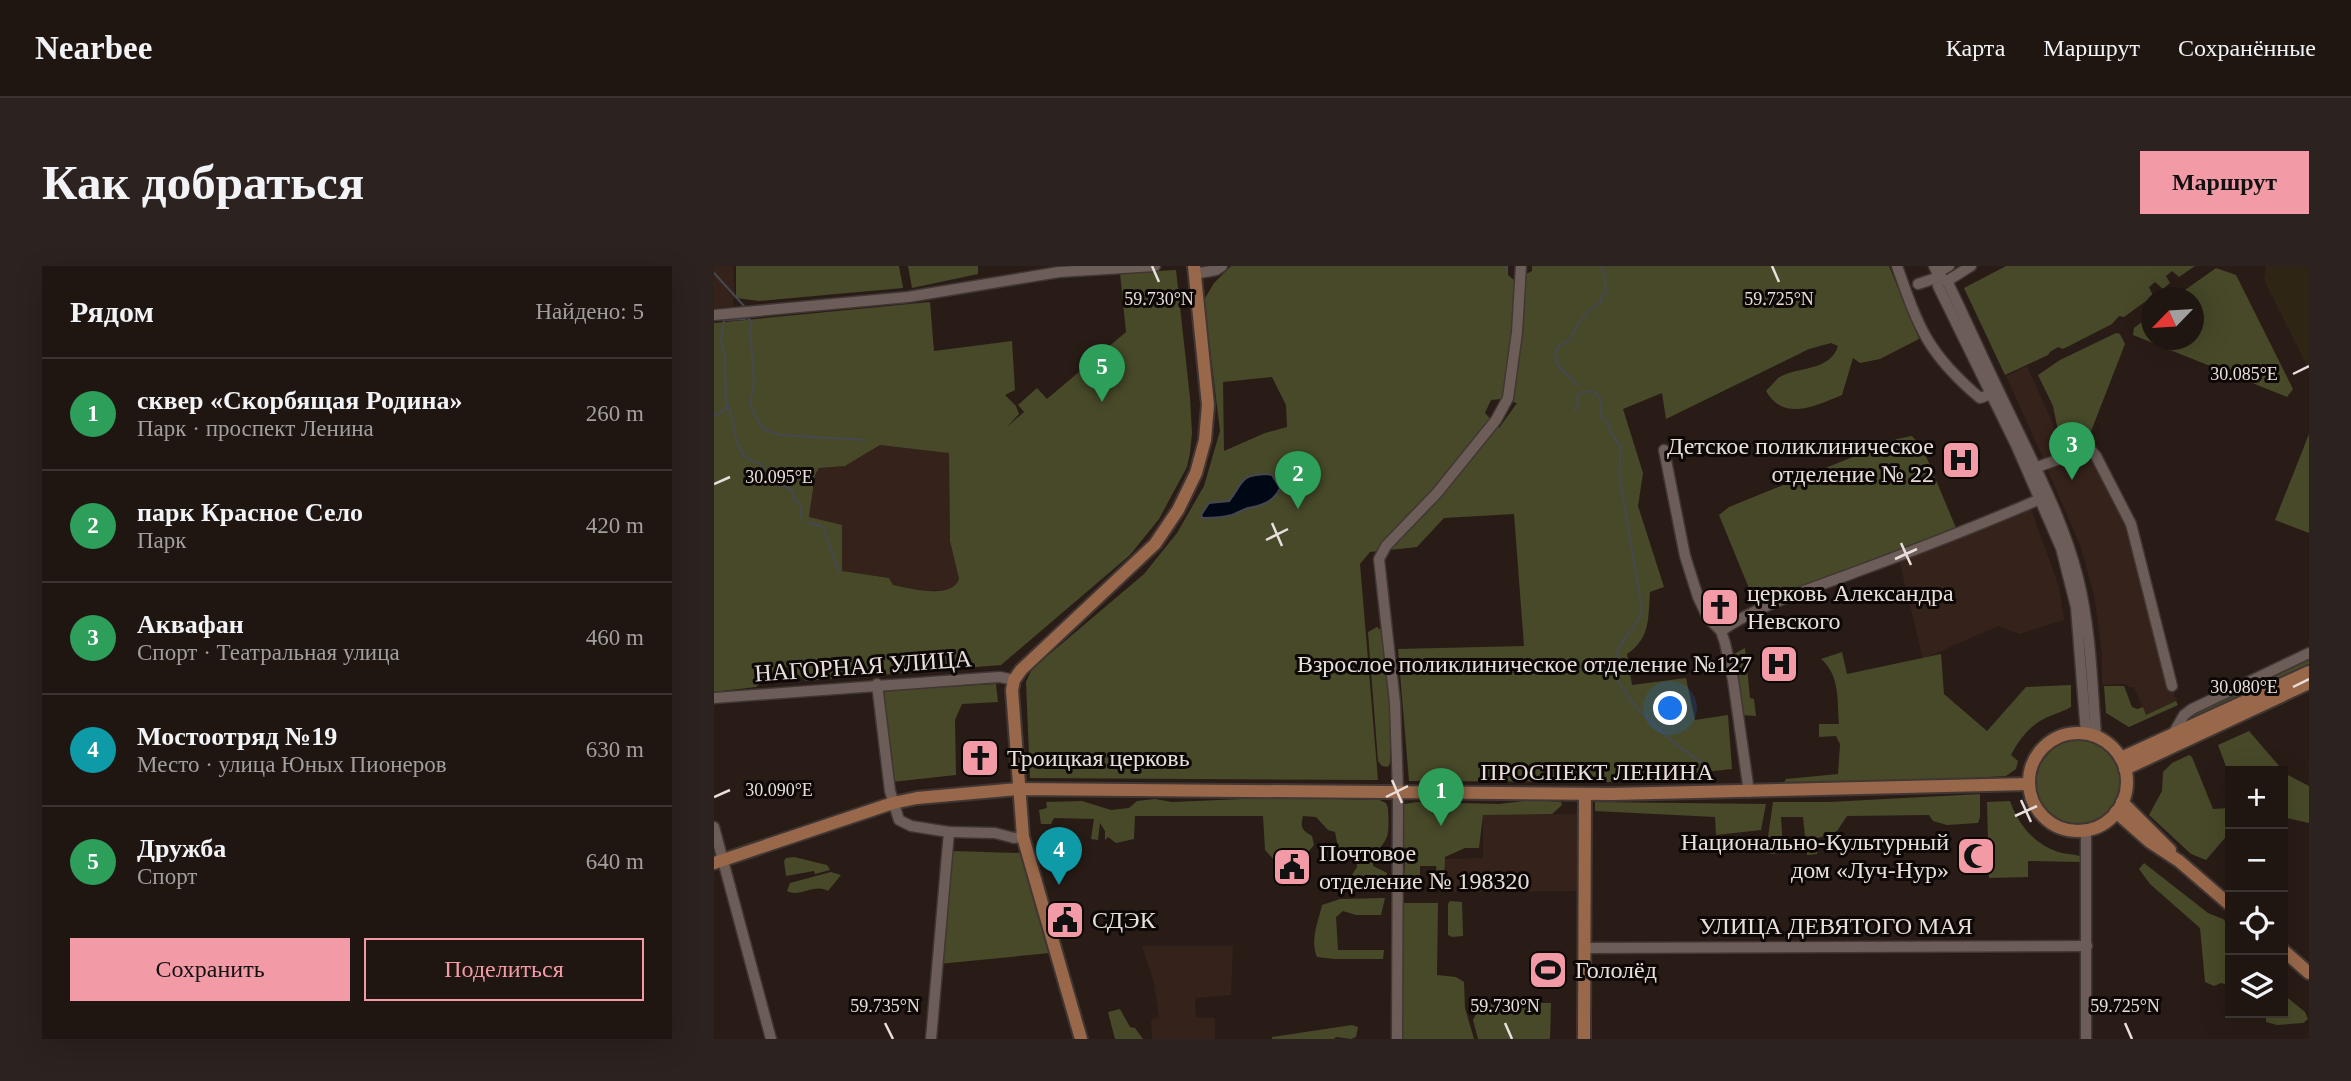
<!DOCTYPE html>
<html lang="ru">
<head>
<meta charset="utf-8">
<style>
	:root { --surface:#1f1511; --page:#2c221f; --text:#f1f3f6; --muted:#a19f9f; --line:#3c3431; --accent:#f39aa7 }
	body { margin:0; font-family:Georgia,serif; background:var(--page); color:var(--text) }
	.controls { position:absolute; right:21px; bottom:21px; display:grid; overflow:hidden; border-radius:0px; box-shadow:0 7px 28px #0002 }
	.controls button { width:63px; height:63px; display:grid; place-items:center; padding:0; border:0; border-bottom:2px solid var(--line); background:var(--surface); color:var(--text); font:35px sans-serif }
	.compass { position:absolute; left:1427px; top:21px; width:63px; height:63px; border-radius:50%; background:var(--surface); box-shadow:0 7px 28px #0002; rotate:245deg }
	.you { position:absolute; left:957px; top:443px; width:24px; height:24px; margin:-18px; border:5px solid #fff; border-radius:50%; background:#1a73e8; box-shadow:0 0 0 10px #1a73e833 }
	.badge { display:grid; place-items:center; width:46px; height:46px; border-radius:50%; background:var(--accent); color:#fff; font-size:23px; font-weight:700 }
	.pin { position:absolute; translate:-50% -58px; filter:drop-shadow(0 2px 4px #0008) }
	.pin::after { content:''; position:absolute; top:37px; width:24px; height:21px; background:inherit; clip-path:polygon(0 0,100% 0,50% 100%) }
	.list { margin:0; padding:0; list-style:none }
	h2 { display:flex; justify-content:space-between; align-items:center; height:91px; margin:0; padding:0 28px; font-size:30px }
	h2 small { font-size:23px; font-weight:400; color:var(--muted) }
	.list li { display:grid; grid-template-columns:46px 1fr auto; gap:21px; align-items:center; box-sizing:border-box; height:112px; padding:0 28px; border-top:2px solid var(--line) }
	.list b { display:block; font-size:26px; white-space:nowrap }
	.list p { margin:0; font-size:23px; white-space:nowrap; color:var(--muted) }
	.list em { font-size:23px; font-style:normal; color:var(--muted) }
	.actions { display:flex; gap:14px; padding:21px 28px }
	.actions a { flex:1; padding:16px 0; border:2px solid var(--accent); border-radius:0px; text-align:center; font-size:24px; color:var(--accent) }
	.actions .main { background:var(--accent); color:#111 }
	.icon { flex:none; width:38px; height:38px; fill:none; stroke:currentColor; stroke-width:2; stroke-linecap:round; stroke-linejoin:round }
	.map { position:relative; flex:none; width:1595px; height:773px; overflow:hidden; border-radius:0px }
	header { display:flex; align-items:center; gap:42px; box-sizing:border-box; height:98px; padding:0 35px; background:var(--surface); border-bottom:2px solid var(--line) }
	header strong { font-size:33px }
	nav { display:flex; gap:38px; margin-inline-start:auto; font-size:24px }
	.intro { display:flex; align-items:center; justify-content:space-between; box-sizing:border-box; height:168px; padding:0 42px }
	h1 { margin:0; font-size:49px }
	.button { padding:18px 32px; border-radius:0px; background:var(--accent); color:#111; font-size:24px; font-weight:700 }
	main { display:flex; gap:42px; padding:0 42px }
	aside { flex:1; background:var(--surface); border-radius:0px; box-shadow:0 7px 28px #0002 }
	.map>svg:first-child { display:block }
</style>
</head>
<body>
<header>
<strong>Nearbee</strong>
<nav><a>Карта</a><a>Маршрут</a><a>Сохранённые</a></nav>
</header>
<div class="intro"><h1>Как добраться</h1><a class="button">Маршрут</a></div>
<main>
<aside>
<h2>Рядом<small>Найдено: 5</small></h2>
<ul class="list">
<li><span class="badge" style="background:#2e9e5b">1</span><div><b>сквер «Скорбящая Родина»</b><p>Парк · проспект Ленина</p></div><em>260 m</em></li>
<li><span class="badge" style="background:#2e9e5b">2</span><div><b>парк Красное Село</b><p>Парк</p></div><em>420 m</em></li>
<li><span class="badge" style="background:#2e9e5b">3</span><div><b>Аквафан</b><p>Спорт · Театральная улица</p></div><em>460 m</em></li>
<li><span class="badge" style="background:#0f9aa8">4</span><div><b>Мостоотряд №19</b><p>Место · улица Юных Пионеров</p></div><em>630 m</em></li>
<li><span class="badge" style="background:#2e9e5b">5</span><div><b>Дружба</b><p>Спорт</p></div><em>640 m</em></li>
</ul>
<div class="actions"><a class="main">Сохранить</a><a>Поделиться</a></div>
</aside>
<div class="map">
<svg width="1595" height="773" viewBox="0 0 1595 773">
	<rect width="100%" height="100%" fill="#291c17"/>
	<!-- built -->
	<g fill="#35221b">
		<path d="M0 0H19L21 31 19 33V40L0 42Z"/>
		<path d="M1313 100 1350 183 1329 192 1292 110Z"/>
		<path d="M166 179 235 186 236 275 245 313 244 318 238 323 212 325 179 319 175 312 127 305 95 251 101 209 105 202 131 200Z"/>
		<path d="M1370 187 1376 189 1417 266 1456 418 1463 435 1432 449 1420 421H1414L1413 418 1388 419V389L1380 328 1366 279 1333 203Z"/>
		<path d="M1317 243 1345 321 1350 354 1305 368 1284 360 1209 393 1185 294Z"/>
		<path d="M864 548 865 625 732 626 731 593 769 592V549Z"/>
		<path d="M428 680H519L517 729 481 732 482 751 501 752V773H438L437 754 445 751 440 717Z"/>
	</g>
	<!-- education -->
	<path fill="#2e2515" d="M1552 0H1595V104L1550 14Z"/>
	<!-- green -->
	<g fill="#474929" fill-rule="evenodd">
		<path d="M22 0H185L189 22 45 35 22 32Z"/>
		<path d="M194 0H264V8L198 22Z"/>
		<path d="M517 0H794V9L800 14 818 5V0H1175L1205 73 1166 93 1146 97 1139 92 1128 129C1101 140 1070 156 1052 125 1056 121 1060 116 1064 112 1083 100 1116 106 1124 80L1117 77 1095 83 952 153 948 127 909 143 929 207 924 240 950 321 936 326C934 351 937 372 913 388L918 419 972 412 981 454 1014 449 1018 503 897 516 695 515 684 383 810 380 800 248 730 252 703 281 656 286 646 298 664 514 316 512 312 416 318 403 430 308 463 267 490 220 506 165 490 34 500 17ZM558 111 572 139 573 161 551 167 510 185 509 116ZM787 133 803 137 785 162 771 147 777 134Z"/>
		<path d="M1292 0H1481L1465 11 1458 5 1452 10 1456 17 1449 23 1441 16 1435 21 1439 30 1410 51 1405 50 1398 58 1349 83 1344 81 1336 86 1334 89 1291 109 1250 22Z"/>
		<path d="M1502 2 1522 9 1579 123 1573 131 1419 69 1420 62 1437 49V74H1479V32L1461 31Z"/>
		<path d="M462 4 476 132 478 167 476 187 473 201 445 253 416 289 287 399 92 415 74 401 64 402 42 421 0 426V57L216 36 220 85 298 75 301 124 291 129 302 140 305 148 293 161 310 146 304 139 323 122 333 133 412 66 406 7ZM166 179 235 187 236 275 245 313C238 334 196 322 179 319L175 312 128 305V259L95 251 101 209 105 202 131 200Z"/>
		<path d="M1402 67 1406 68 1411 78 1374 173 1366 175 1360 164 1345 170 1339 140 1324 109 1346 94Z"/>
		<path d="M1595 168V267L1561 254Z"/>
		<path d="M1198 170 1209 183 1242 262 1177 288 1041 337 1005 249 1015 241 1183 173Z"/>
		<path d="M663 361 668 365 676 429V497L674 501 668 500 664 495 654 366Z"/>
		<path d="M1031 382 1036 432 1040 433 1042 450 1027 449 1016 390Z"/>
		<path d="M1128 386 1133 408 1227 388 1230 428 1273 465 1312 421 1357 419V441C1350 445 1343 447 1336 450 1318 457 1306 472 1297 489L1304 495 1302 503 1292 510 1067 522 1072 513 1124 508 1126 478 1122 470 1105 471V458H1125C1123 434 1126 409 1107 393Z"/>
		<path d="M1595 393V401L1498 445 1473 454 1478 447Z"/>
		<path d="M282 418 284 436 248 438 241 454 242 509 178 516 169 424Z"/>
		<path d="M1390 420H1410L1418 441 1423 443 1429 441 1432 449 1462 435 1464 439 1415 461 1392 447Z"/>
		<path d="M1535 465 1572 508 1595 520V557L1569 551V505H1516V511L1504 479Z"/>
		<circle cx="1366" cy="518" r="44"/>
		<path d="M1475 489 1478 491 1499 543 1516 542V566L1492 594 1477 588 1435 549 1448 525 1449 506 1458 497Z"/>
		<path d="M1266 528V551L1264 557 1233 559 1219 555 1215 549 1133 550 1123 565 1104 572 1103 588 1093 589 1089 551H1067L1069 582 1060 588 1021 583 1030 576 1054 571 1059 536H1115Z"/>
		<path d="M574 531 649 534 663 533 672 537 674 542C674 550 676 565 672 573 667 583 659 586 659 600L673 607 672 618 661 624 629 623 643 601 642 589 625 587 621 566 614 564 602 551 589 550C586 562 588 564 598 570L600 579 595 585 561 595 551 584 549 550H421L420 573 402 577 394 571 391 574V565L386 557 384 574 377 573 380 553 340 552 337 558H327L325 544 333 542 332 536 368 535 397 544 415 542 423 535 441 533 458 536Z"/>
		<path d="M819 534 847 536 848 539 838 548 769 549 765 582H751L731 591 730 622 727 626 725 625 722 600H706V611L696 613 690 611 692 582 690 581V538L703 536 785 538Z"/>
		<path d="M1296 535C1304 558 1320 578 1344 586 1351 588 1359 588 1366 590L1367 596 1314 595V611L1275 612 1273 536Z"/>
		<path d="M881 536 1052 538 1047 564 1002 569 1001 551 881 545Z"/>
		<path d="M237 585 308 587 336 687 225 698Z"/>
		<path d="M80 591 113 599 116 604 101 608 100 605 72 610 70 595 72 592Z"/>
		<path d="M1430 597 1494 647 1509 653 1516 660V719L1507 717 1500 720 1491 716 1486 662 1436 618 1425 603Z"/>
		<path d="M117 606 127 609 114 625C100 617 86 632 73 625L76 617Z"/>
		<path d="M671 632 667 649H642L629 645 622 651 624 684H670L669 693H620L603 691C596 673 604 657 608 639L626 633Z"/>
		<path d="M736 635 748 636 749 670 738 671 734 669V638Z"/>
		<path d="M688 637H724L723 709 742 711 750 716 751 742 760 773H688Z"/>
		<path d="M1569 728 1591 746 1594 753 1589 757 1563 759 1552 756V747H1569Z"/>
		<path d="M772 737H837L836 773H764L759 754 764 745Z"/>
		<path d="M406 743 416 761 421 762 429 773H401L394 746Z"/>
		<path d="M638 759 644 761 642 771 637 773 622 771 620 773H558V771Z"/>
	</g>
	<!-- water -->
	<path fill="#000816" stroke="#464851" stroke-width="2" d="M553 208 558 209 566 222C560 236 547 240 534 242 528 244 523 247 518 249 508 252 499 252 489 252L487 249 495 237 515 235C530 217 524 209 553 208Z"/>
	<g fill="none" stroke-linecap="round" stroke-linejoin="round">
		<!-- stream -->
		<g stroke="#464851" stroke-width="2">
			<path d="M793 4V0"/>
			<path d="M0 7 31 41"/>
			<path d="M864 120C856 105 845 111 841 87L845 80 857 73 862 61 875 44 887 36V30L892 28 891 11 887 0"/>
			<path d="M13 137C21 152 19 185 36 194 39 196 43 196 47 198L57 215 77 223 81 234 87 240V251"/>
			<path d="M860 145 864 138 863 130 869 126 879 125 886 132 887 151 893 155 898 169 907 180 905 208 928 342C924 362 907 372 902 389 900 398 900 407 904 415 919 443 963 483 990 497"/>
			<path d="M0 149 12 144 11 91 7 75 10 54 31 53 32 51 38 56 36 62 40 116 36 140 49 163 66 169 151 174"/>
			<path d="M93 256 109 261 125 306"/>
		</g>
		<defs>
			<g id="minor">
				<path d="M1183 0C1205 63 1214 88 1266 132L1280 127"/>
				<path d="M1220 0 1225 11 1224 20 1302 179 1347 282 1362 341 1372 467"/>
				<path d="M480 8 502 4 508 0"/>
				<path d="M1225 11 1233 15C1253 56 1272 99 1292 140 1318 195 1349 252 1364 312 1377 364 1378 417 1382 470"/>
				<path d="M1225 11 1228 4 1235 0"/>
				<path d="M1233 15 1257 0"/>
				<path d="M1204 18 1225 11"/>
				<path d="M0 49 194 31 345 6 441 0"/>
				<path d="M950 184 971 290 984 331 994 352 1007 365 1011 377 1019 414 1035 526"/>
				<path d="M1318 203 1375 182 1382 190 1417 258 1458 420"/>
				<path d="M1007 365C1046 338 1094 324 1139 307 1204 283 1269 258 1333 230"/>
				<path d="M163 418 176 525 185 554 197 560 235 566 217 773"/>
				<path d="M0 432 271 412 286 411 300 414"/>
				<path d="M1459 468 1470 449 1478 443 1595 387"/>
				<path d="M0 561 57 773"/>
				<path d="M235 566 281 567 300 572 309 571"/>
				<path d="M871 682 1373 680"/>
				<path d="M683 773 684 526 681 437 665 293 672 280 723 227 782 154 794 132 803 66 807 0"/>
				<path d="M1372 773V564"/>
			</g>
			<g id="major">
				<circle cx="1364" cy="516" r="49"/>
				<path d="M1407 492 1595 406"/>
				<path d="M1411 503 1595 417"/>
				<path d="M1408 536 1456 584"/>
				<path d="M1402 546 1436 576 1465 595 1516 639"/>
				<path d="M0 597 179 537 203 532 304 523 898 528 1315 518"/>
				<path d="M1569 684 1595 707"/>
				<path d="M367 773 309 571 298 424 300 414 307 404 441 278 464 244 482 207 491 174 494 139 480 0"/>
				<path d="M870 773 871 528"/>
			</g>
		</defs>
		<!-- minor casing -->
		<use href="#minor" stroke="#403633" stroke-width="13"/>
		<!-- major casing -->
		<use href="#major" stroke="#403633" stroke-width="16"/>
		<!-- minor -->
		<use href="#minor" stroke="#6d5d58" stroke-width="10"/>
		<!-- major -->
		<use href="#major" stroke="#99684a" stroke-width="12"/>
	</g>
	<!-- ticks -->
	<path fill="none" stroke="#e8dedb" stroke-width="2.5" d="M438 0 445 16M1058 0 1065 16M1579 108 1595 100M0 218 16 211M558 257 568 280M552 274 574 263M1187 277 1197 299M1181 293 1203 283M1579 421 1595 413M678 514 688 537M0 531 16 524M672 531 694 520M1307 534 1317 556M1301 550 1323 540M171 757 179 773M791 757 798 773M1411 757 1418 773"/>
	<!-- icons -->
	<defs>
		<symbol id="hospital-square" viewBox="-11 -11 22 22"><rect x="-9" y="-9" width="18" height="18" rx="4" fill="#f39aa7" stroke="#0d0806"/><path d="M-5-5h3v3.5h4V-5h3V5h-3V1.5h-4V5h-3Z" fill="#111"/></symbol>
		<symbol id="church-square" viewBox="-11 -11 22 22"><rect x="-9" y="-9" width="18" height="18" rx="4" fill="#f39aa7" stroke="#0d0806"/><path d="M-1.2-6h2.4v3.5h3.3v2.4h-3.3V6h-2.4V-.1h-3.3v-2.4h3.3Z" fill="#111"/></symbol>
		<symbol id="mosque-square" viewBox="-11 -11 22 22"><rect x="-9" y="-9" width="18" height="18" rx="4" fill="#f39aa7" stroke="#0d0806"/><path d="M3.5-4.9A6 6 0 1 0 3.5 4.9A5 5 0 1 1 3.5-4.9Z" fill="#111"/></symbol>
		<symbol id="civic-square" viewBox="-11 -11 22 22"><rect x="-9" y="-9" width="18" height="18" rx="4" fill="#f39aa7" stroke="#0d0806"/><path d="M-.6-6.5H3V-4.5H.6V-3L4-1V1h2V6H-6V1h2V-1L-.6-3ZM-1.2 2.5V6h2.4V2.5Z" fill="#111"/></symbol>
		<symbol id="stadium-square" viewBox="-11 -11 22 22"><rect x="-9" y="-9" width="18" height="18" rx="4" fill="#f39aa7" stroke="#0d0806"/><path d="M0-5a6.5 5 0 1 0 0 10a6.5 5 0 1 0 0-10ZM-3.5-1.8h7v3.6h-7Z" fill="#111"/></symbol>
	</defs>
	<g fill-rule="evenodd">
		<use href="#hospital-square" x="1225" y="172" width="44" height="44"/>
		<use href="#church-square" x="984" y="319" width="44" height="44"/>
		<use href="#hospital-square" x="1043" y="376" width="44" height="44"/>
		<use href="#church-square" x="244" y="470" width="44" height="44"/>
		<use href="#mosque-square" x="1240" y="568" width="44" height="44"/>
		<use href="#civic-square" x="556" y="579" width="44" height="44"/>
		<use href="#civic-square" x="329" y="632" width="44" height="44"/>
		<use href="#stadium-square" x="812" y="682" width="44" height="44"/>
	</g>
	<g text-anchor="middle" stroke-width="6" stroke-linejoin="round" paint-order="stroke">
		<!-- poi labels -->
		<g font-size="24" fill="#e8dedb" stroke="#0d0806" text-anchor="start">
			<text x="1220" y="188" text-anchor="end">Детское поликлиническое<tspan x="1220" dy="28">отделение № 22</tspan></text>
			<text x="1033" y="335">церковь Александра<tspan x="1033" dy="28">Невского</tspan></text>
			<text x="1038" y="406" text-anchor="end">Взрослое поликлиническое отделение №127</text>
			<text x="293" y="500">Троицкая церковь</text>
			<text x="1235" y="584" text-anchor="end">Национально-Культурный<tspan x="1235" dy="28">дом «Луч-Нур»</tspan></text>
			<text x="605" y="595">Почтовое<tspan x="605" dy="28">отделение № 198320</tspan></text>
			<text x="378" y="662">СДЭК</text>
			<text x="861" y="712">Гололёд</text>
		</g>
		<!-- street labels -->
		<g font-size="24" fill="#e8dedb" stroke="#0d0806">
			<text transform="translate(149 400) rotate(-4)" y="8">НАГОРНАЯ УЛИЦА</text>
			<text x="883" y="514">ПРОСПЕКТ ЛЕНИНА</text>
			<text x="1122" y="668">УЛИЦА ДЕВЯТОГО МАЯ</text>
		</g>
	</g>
	<g font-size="18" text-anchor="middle" fill="#e8dedb" stroke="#0d0806" stroke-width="6" stroke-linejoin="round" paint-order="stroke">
		<text x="1065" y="39">59.725°N</text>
		<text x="445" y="39">59.730°N</text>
		<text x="1530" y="114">30.085°E</text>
		<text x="65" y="217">30.095°E</text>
		<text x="1530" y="427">30.080°E</text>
		<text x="65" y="530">30.090°E</text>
		<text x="171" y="746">59.735°N</text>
		<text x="791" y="746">59.730°N</text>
		<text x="1411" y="746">59.725°N</text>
	</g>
</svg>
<div class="controls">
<button>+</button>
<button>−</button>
<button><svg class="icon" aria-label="locate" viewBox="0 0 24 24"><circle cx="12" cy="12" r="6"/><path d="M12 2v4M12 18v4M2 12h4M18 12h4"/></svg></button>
<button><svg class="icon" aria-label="layers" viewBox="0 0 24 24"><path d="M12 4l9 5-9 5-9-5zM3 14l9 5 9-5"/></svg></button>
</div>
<svg class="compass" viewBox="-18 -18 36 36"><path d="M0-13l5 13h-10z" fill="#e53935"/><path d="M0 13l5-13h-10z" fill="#a19f9f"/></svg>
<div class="you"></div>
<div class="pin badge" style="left:727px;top:560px;background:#2e9e5b">1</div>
<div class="pin badge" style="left:584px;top:243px;background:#2e9e5b">2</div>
<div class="pin badge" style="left:1358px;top:214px;background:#2e9e5b">3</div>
<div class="pin badge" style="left:345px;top:619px;background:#0f9aa8">4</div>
<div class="pin badge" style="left:388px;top:136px;background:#2e9e5b">5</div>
</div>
</main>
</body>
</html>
